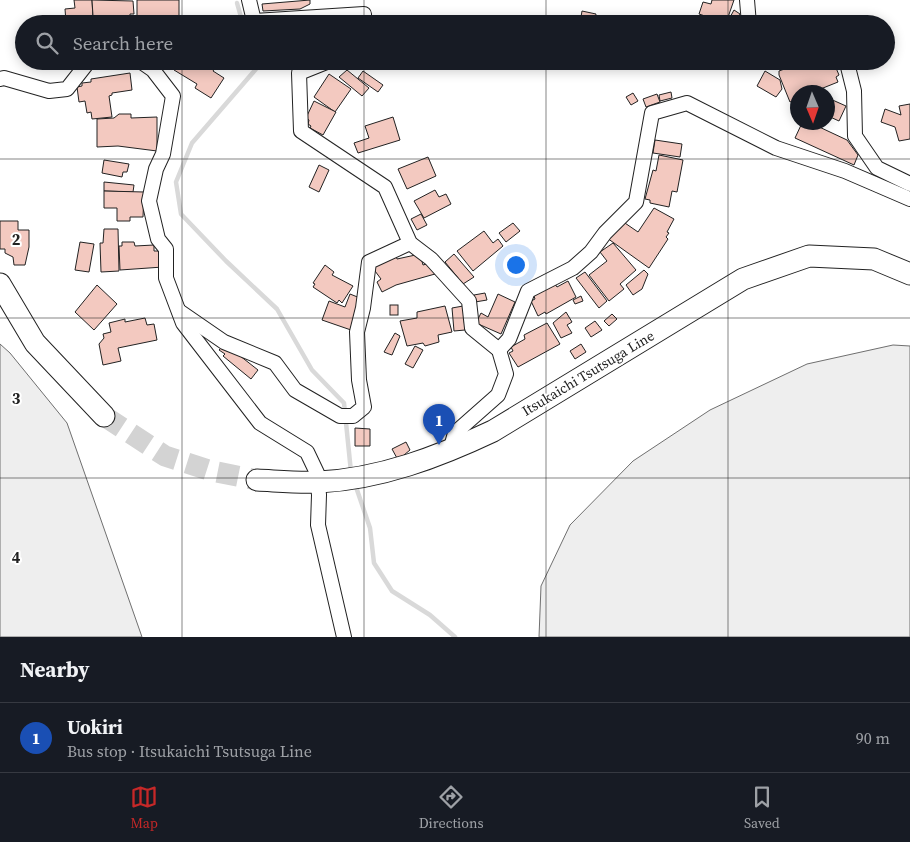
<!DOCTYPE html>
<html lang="en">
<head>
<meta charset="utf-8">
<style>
	:root { --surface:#171b24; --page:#20242c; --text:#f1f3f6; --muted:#9ea1a6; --line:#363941; --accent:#c62828 }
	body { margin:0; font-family:"Source Serif 4",serif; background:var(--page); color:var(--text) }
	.compass { position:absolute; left:790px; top:85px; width:45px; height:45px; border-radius:50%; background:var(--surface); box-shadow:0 2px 12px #0003; rotate:178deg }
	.you { position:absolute; left:515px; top:264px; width:18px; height:18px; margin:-12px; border:4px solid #fff; border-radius:50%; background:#1a73e8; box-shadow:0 0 0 8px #1a73e833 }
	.badge { display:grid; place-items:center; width:32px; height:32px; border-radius:50%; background:var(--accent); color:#fff; font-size:16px; font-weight:700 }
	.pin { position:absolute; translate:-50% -41px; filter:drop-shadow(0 1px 2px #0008) }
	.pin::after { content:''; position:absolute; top:26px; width:18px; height:15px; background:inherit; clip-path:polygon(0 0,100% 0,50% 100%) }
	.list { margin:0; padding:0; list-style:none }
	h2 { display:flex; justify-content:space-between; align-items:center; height:65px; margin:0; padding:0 20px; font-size:21px }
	h2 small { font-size:16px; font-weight:400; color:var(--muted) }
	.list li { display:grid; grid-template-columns:32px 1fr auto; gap:15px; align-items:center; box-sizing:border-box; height:70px; padding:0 20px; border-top:1px solid var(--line) }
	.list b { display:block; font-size:19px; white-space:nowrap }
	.list p { margin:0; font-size:16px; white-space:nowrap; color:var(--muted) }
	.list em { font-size:16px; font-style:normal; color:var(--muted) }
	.icon { flex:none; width:28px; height:28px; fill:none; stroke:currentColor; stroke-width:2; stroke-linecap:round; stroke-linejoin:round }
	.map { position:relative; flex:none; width:910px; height:637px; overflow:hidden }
	.search { position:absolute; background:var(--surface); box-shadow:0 2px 12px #0003; left:15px; right:15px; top:15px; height:55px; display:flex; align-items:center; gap:12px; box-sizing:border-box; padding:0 18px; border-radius:28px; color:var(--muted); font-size:19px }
	.sheet { height:135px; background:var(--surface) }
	nav { display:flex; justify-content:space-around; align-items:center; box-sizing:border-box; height:70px; border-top:1px solid var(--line); background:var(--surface); font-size:14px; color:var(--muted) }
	nav a { display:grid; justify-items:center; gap:2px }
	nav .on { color:var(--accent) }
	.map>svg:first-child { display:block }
</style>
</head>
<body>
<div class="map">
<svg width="910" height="637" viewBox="0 0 910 637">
	<rect width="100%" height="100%" fill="#fff"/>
	<!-- green -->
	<g fill="#eee" stroke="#6f6f6f">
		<path d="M0 344 10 353 67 423 142 637H0Z"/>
		<path d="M893 345 910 346V637H539L541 586 570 525 633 461 710 410 807 364Z"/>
	</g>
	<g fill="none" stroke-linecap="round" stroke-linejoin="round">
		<!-- stream -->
		<g stroke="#d9d9d9" stroke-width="4.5">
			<path d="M237 3 243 24"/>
			<path d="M254 61 256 69 192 143 176 182 181 214 226 261 277 309 312 370 344 403 351 472"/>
			<path d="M355 484 370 528 374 563 392 591 430 615 455 637"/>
		</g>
	</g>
	<!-- building -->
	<g fill="#f3c9c0" stroke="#222">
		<path d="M74 0H92L93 19 66 22 65 9 75 8Z"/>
		<path d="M92 0 133 1 134 14H130V17L100 20V16H93Z"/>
		<path d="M137 0H179V18H156V22H137Z"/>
		<path d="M310 0V4L300 9 263 11 262 4Z"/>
		<path d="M712 0H734L726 23 699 14 703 2 711 4Z"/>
		<path d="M734 10 740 14 735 24 728 21Z"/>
		<path d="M582 11 596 14 595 20 581 17Z"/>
		<path d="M667 17 685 21 684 24H666Z"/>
		<path d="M347 18 358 24H323Z"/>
		<path d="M180 61H205L215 68 213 71 224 78 211 98 195 88 197 84 174 70Z"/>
		<path d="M403 61H423L404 66Z"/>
		<path d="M818 61H833L839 75 836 77 838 82 813 92H798V99L790 102 779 75V71L798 64 800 69Z"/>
		<path d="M347 70 369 88 362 96 339 77Z"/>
		<path d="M363 71 383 85 378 92 358 78Z"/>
		<path d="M765 71 780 80 782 89 776 97 757 86Z"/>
		<path d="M130 73 132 90 112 93V95L109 96 112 117 92 119 91 112 87 113 85 101 79 102 77 87 82 86V83L91 82V79Z"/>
		<path d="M329 74 351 89 335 112 314 97Z"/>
		<path d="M671 92 672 98 660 101 659 95Z"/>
		<path d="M633 93 638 101 631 105 626 97Z"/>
		<path d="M657 94 660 102 646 107 643 99Z"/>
		<path d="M828 98 846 106 839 121 828 116Z"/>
		<path d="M314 101 336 112 323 135 310 128 311 126 308 124 309 120 306 118Z"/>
		<path d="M910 104V139L899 141 895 127 881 122 885 109 901 115 899 106Z"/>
		<path d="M119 114H131V118L157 117V151L118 146 97 147V119L114 118Z"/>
		<path d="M393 117 400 140 358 153 354 143 369 138 365 126Z"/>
		<path d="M802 123 814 128 815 125 847 140 858 155 854 165 795 138Z"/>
		<path d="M655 140 682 144 680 157 653 153Z"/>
		<path d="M659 155 683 160 677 192 672 191 669 207 650 203V200L645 199 653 170 656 171Z"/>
		<path d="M428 157 436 176 407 189 398 169Z"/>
		<path d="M104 160 129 164 127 172H123L122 177 102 173Z"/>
		<path d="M319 165 329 170 319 192 309 187Z"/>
		<path d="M104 182 134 185 133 192 104 191Z"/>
		<path d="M435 190 439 197 446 194 451 204 424 218 414 201Z"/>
		<path d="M104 191 144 192 143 217H130V221H117V208H104Z"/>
		<path d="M654 208 674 219 667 232 669 233 666 237 668 239 649 268 607 238 622 221 638 232Z"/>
		<path d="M421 214 427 225 417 230 411 219Z"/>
		<path d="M0 221H18V230H29V247L25 265H14L13 257 5 253V249H0Z"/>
		<path d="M513 223 520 231 506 242 499 233Z"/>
		<path d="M104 229H118L119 271 101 272 100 243H103Z"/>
		<path d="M484 231 493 243 498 239 503 246 473 271 457 251Z"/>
		<path d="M80 242 94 244 89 272 75 270Z"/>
		<path d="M122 242H134L135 246 154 245V251H162L163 267 120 270 119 246H122Z"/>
		<path d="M613 243 636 270 620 284 624 289 609 301 589 275 607 261 600 252Z"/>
		<path d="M420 254 423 265 430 263 435 274 396 285 382 292 377 282 381 279 372 267 396 256 397 259Z"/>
		<path d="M454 254 474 277 463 284 445 262Z"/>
		<path d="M325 265 334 272 332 275 353 286 342 303 339 300 337 303 313 287 315 284 313 283Z"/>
		<path d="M644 270 648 274 642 289 633 295 626 285Z"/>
		<path d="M585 272 607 301 599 308 576 278Z"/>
		<path d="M568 281 576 297 546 314 545 312 538 316 531 301 535 299 534 296 555 284 557 287Z"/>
		<path d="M97 285 117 304 94 330 75 312Z"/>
		<path d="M485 293 487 300 475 302 474 295Z"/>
		<path d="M350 294 360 298 351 330 322 320 329 301 345 307Z"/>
		<path d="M498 294 515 302 501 334 476 323 481 313 488 317Z"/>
		<path d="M581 296 583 301 575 304 573 300Z"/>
		<rect x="390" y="305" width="8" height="10"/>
		<path d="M445 306 452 332 438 335 439 342 425 346 423 343 407 346 400 321 417 318V312Z"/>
		<path d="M463 306 465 330 454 331 452 308Z"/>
		<path d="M566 312 572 322 567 325 572 333 561 338 553 323Z"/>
		<path d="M612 314 617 319 609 326 604 321Z"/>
		<path d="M145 318 147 325 154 324 157 340 118 348 121 361 103 365 99 344 104 338 103 334 111 332 109 323 125 319V322Z"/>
		<path d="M595 321 602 330 591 337 585 328Z"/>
		<path d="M547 323 560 344 518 367 509 353 513 351 511 347 525 339 524 335Z"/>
		<path d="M395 333 400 336 392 355 389 354 384 352Z"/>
		<path d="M581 344 586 352 575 359 570 351Z"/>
		<path d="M415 346 423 350 413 368 405 364Z"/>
		<path d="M222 347 227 351 230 348 258 370 251 379 223 356 225 354 219 350Z"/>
		<path d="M355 428 370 429V446H355Z"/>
		<path d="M406 442 410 450 398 460 392 449Z"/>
	</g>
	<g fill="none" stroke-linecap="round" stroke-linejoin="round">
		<!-- primary-tunnel -->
		<path stroke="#d3d3d3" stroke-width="21" stroke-dasharray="21 11" stroke-linecap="butt" d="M104 416 165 456 212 471 257 480"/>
		<defs>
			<g id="street">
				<path d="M249 0 254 21 364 14V24"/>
				<path d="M747 0 749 24"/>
				<path d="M140 61 153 70 173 96 163 154 156 169 149 201 158 239 166 249V278L183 323 260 423 307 452 317 473 319 495 318 525 344 637"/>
				<path d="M329 61 299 73 301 131 385 187 410 243 431 259 469 301 472 328 499 350 506 374 498 395 455 433 450 451"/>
				<path d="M844 61 848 67 854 91 855 136 877 168 910 184"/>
				<path d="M0 79 4 78 49 91 67 89 89 61"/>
				<path d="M179 311 224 342 275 363 295 390 340 416H353L364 407 359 380 357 332 363 308 369 262 410 243"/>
				<path d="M499 350 509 339 528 291 573 268 591 252 605 233 636 202 652 113 687 103 776 148 845 171 910 199"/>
			</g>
			<g id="primary">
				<path d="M0 284 35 343 104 416"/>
				<path d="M257 480C278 481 298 483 319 482 380 479 438 457 493 431L743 279 809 256 874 259 910 274"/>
			</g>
		</defs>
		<!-- street casing -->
		<use href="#street" stroke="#222" stroke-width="16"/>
		<!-- primary casing -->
		<use href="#primary" stroke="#222" stroke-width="23"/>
		<!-- street -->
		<use href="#street" stroke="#fff" stroke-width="14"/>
		<!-- primary -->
		<use href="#primary" stroke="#fff" stroke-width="21"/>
	</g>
	<!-- grid -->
	<path fill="none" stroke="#222" stroke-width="1" stroke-opacity="0.55" d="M182 0V24M364 0V24M546 0V24M728 0V24M182 61V637M364 61V637M546 61V637M728 61V637M0 159H910M0 318H910M0 478H910"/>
	<g text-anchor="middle" stroke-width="4" stroke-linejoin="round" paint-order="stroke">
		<!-- street labels -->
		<g font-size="14" fill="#222" stroke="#fff">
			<text transform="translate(588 373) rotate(-31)" y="5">Itsukaichi Tsutsuga Line</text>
		</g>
	</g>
	<g font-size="16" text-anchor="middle" font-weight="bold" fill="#222" stroke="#fff" stroke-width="4" stroke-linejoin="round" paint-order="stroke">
		<text x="16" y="245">2</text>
		<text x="16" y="404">3</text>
		<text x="16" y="563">4</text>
	</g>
</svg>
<svg class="compass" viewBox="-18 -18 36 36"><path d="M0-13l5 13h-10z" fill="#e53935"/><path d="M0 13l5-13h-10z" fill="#9ea1a6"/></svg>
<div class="you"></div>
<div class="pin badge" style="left:439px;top:445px;background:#1a4fb4">1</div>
<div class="search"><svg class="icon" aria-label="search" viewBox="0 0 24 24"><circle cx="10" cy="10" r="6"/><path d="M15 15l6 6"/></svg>Search here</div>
</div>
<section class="sheet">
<h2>Nearby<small></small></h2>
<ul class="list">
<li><span class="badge" style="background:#1a4fb4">1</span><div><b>Uokiri</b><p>Bus stop · Itsukaichi Tsutsuga Line</p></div><em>90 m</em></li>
</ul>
</section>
<nav>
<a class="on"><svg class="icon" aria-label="map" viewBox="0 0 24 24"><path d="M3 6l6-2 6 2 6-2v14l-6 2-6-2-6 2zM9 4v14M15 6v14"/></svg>Map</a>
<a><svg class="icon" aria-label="directions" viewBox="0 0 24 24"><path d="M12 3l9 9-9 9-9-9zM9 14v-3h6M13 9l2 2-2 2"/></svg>Directions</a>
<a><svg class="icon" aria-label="saved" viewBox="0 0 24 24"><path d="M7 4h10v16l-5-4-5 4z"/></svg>Saved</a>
</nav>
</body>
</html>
